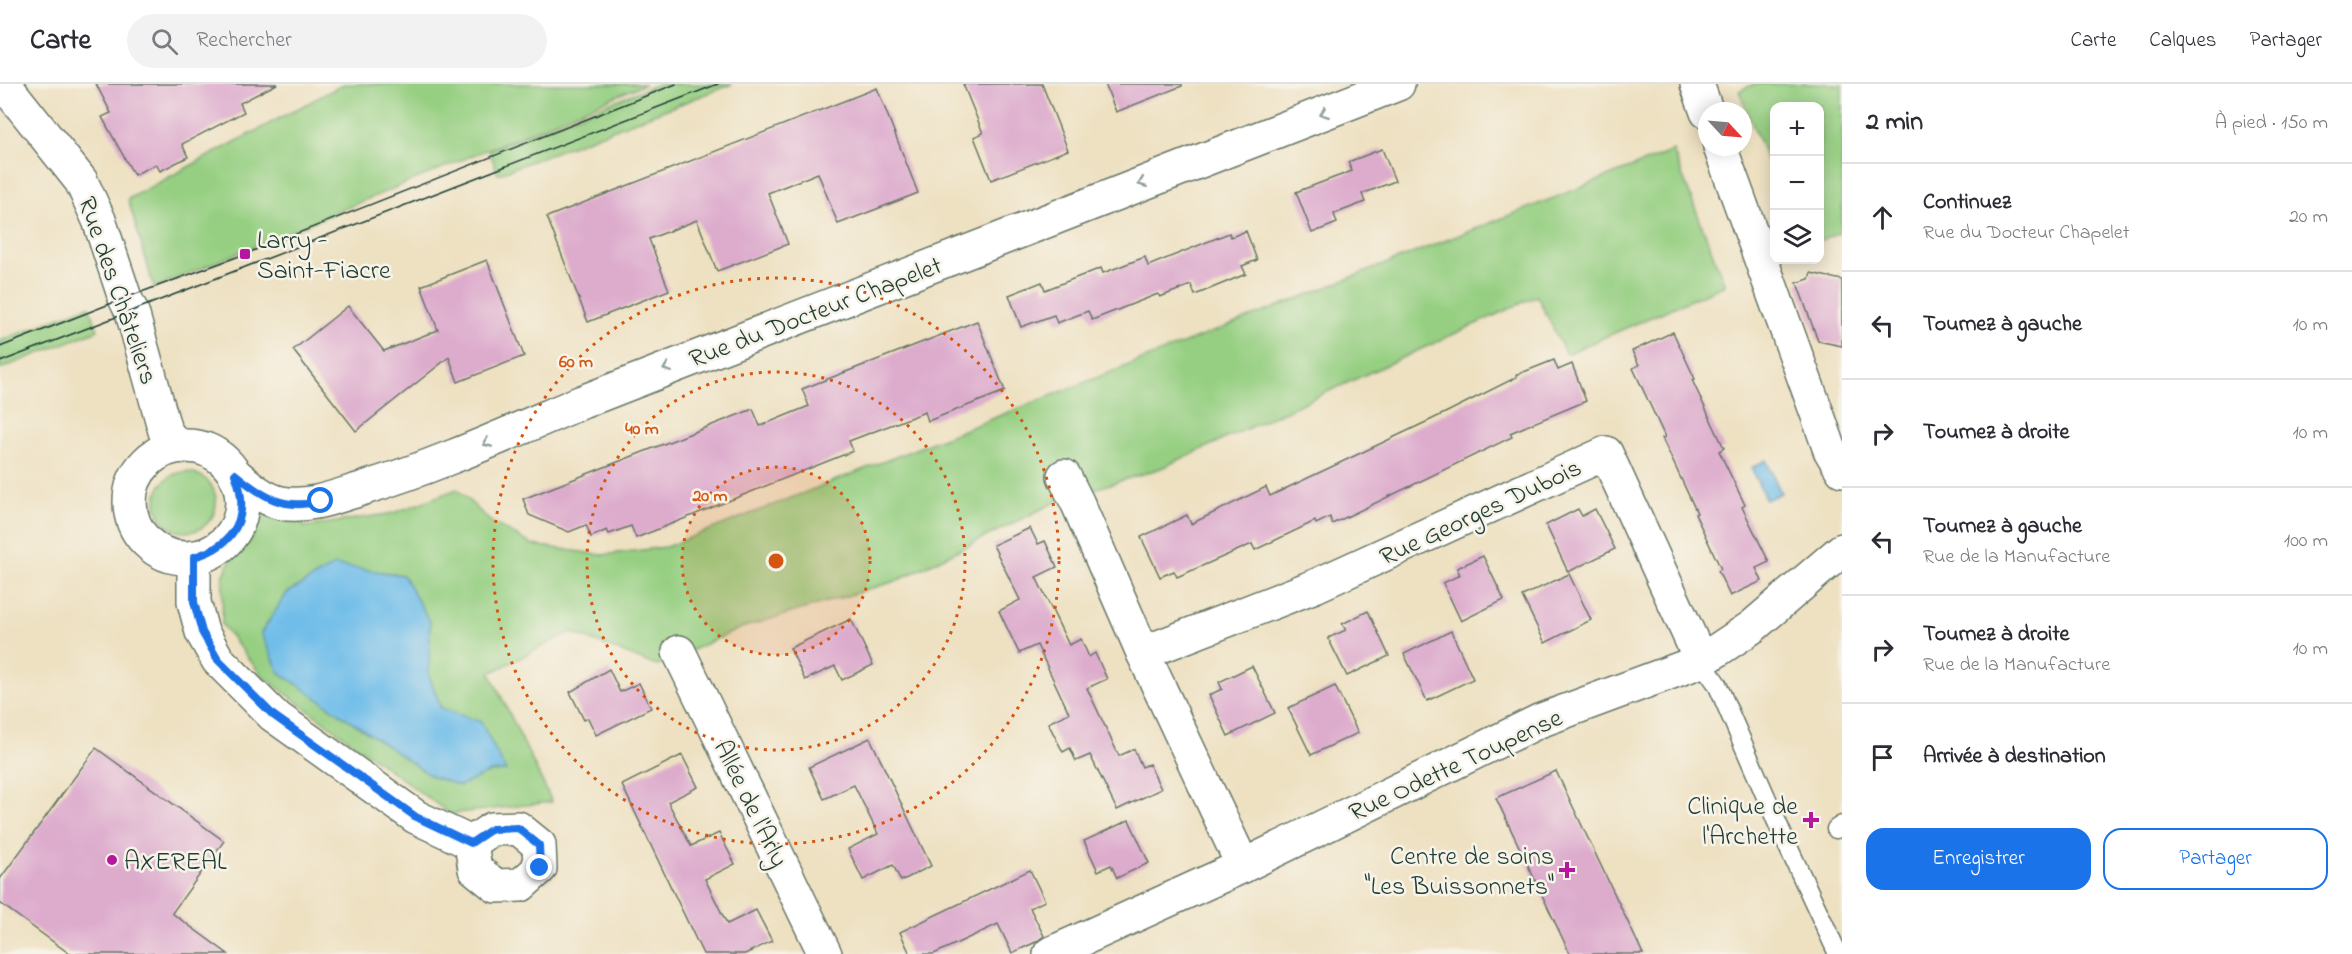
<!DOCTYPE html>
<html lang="fr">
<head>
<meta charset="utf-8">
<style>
	:root { --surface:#fff; --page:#f2f2f3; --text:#2b2b33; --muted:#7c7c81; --line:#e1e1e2; --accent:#1a73e8 }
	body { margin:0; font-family:"Indie Flower",sans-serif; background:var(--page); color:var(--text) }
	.controls { position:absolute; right:18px; top:18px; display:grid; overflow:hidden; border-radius:12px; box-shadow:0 3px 15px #0003 }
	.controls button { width:54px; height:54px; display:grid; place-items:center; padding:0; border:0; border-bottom:2px solid var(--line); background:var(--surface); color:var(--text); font:30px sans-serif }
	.compass { position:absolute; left:1698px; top:18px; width:54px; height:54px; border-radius:50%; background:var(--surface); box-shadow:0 3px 15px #0003; rotate:116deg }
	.stop { position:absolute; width:18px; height:18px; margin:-14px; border:4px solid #1a73e8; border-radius:50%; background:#fff }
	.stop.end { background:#1a73e8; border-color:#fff; box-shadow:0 2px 6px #0008 }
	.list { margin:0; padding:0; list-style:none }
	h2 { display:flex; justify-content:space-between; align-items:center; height:78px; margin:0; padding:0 24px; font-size:26px }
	h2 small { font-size:20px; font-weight:400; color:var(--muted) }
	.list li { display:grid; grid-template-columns:39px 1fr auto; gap:18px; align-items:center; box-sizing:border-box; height:108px; padding:0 24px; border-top:2px solid var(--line) }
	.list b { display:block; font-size:22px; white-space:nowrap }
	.list p { margin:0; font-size:20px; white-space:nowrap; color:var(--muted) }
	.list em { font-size:20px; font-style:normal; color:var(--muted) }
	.actions { display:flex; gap:12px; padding:18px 24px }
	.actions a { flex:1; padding:14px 0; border:2px solid var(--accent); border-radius:18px; text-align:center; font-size:21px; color:var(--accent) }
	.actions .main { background:var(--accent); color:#fff }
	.icon { flex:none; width:33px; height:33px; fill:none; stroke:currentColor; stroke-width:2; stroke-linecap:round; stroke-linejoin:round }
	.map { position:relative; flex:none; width:1842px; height:870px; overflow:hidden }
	header { display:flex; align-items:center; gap:36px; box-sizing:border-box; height:84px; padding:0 30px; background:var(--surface); border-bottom:2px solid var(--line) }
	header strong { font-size:28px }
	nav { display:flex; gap:33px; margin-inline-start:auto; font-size:21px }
	.search { width:420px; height:54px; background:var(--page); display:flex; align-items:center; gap:15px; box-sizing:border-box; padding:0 21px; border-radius:33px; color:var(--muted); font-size:22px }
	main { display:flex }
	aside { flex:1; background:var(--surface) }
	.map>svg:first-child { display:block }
</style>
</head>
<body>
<header>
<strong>Carte</strong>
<div class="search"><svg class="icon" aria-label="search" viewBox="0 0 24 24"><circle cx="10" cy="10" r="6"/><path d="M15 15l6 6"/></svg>Rechercher</div>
<nav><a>Carte</a><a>Calques</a><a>Partager</a></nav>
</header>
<main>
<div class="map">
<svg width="1842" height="870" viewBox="0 0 1842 870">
	<rect width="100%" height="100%" fill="#f7f3e8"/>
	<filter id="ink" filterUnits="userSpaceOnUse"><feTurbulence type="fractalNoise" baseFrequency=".0167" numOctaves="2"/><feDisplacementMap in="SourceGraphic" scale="12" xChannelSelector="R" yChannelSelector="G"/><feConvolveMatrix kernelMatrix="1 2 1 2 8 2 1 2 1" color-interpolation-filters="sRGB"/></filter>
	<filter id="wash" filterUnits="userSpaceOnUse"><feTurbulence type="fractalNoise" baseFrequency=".008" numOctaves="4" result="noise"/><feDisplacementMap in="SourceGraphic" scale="24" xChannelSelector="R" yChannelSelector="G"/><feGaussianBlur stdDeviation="1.35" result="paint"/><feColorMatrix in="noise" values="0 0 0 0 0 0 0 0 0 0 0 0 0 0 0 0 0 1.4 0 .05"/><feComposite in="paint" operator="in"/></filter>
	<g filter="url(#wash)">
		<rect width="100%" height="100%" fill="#eee1c2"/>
		<!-- green -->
		<g fill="#96cf82" stroke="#5a865b" stroke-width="1.5">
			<path d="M344 0H645L154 204 128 115Z"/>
			<path d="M658 0H732L498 90 489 66Z"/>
			<path d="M1754 0H1842V148L1820 157V22H1774V94L1739 7Z"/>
			<path d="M1673 67 1725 201 1566 270 1537 212 1161 384 1060 416 896 497 741 544 657 582 571 548 490 589 552 718 450 730 263 593 222 541 223 493 230 477 251 456 257 427 299 431 304 443 394 429 457 405 491 438 533 461 602 471 666 463Z"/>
			<path d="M89 222 98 246 0 285V257Z"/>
			<circle cx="186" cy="418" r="30"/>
		</g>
		<!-- water -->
		<g fill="#6fbde9" stroke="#477d8e" stroke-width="1.5">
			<path d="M1766 376 1781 409 1766 416 1751 384Z"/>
			<path d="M334 481 403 491 430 538 429 591 441 624 481 638 506 687 490 688 460 702 431 692 279 588 261 549 287 509Z"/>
		</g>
		<g id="blocks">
			<!-- building -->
			<g fill="#ddaccd">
				<path d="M96 0H277L240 19 244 28 182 60 188 73 160 87 156 80 134 91 102 33 111 29Z"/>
				<path d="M963 0H1042L1068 66 991 96 974 53 983 49Z"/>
				<path d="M1105 0H1182V2L1116 28Z"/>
				<path d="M877 4 918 109 838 140 818 89 768 109 788 160 717 187 697 136 649 155 669 206 588 238 547 133Z"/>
				<path d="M1382 65 1395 97 1362 110 1365 118 1334 130 1337 139 1312 149 1296 108 1352 87 1348 78Z"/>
				<path d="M1246 147 1257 176 1242 182 1246 190 1195 211 1191 201 1160 213 1158 210 1092 236 1088 227 1057 239 1054 231 1021 243 1009 211 1042 198 1045 206 1101 184 1103 189 1145 173 1148 182 1229 149 1231 153Z"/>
				<path d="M487 176 524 272 458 298 449 273 356 347 293 266 348 222 384 267 438 246 421 202Z"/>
				<path d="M1811 189 1842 196V262L1818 257 1797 199 1809 195Z"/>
				<path d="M977 237 1005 307 928 337 925 328 849 357 853 367 636 454 631 442 609 450 607 446 591 453 586 441 569 448 529 431 523 415 753 325 760 342 809 322 802 305Z"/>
				<path d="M1673 248 1695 295 1692 296 1724 364 1719 367 1745 421 1742 423 1769 478 1756 484 1762 497 1730 512 1718 487 1721 485 1695 430 1697 429 1662 354 1665 353 1633 284 1639 281 1632 267Z"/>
				<path d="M1554 276 1558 286 1572 280 1586 317 1510 349 1512 353 1332 440 1330 433 1316 440 1315 437 1255 466 1252 460 1177 493 1174 487 1160 493 1141 453 1187 431 1191 440 1266 403 1270 412 1443 330 1517 293 1516 291Z"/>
				<path d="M1578 425 1582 432 1595 425 1615 465 1568 488 1546 441Z"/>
				<path d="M1030 444 1038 460 1045 457 1057 483 1036 493 1069 561 1081 555 1089 573 1095 569 1107 595 1087 604 1119 672 1134 665 1142 683 1149 680 1161 705 1117 726 1090 671 1076 677 1070 664 1063 668 1048 639 1069 629 1037 561 1019 569 999 527 1020 516 993 461Z"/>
				<path d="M1483 472 1504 516 1461 537 1443 499 1460 491 1457 484Z"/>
				<path d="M1569 490 1591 536 1545 559 1522 512Z"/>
				<path d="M1368 527 1389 572 1347 592 1328 554 1346 546 1342 540Z"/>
				<path d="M851 535 873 581 842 596 835 582 805 596 790 564Z"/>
				<path d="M1451 547 1473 595 1427 617 1404 570Z"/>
				<path d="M1252 582 1275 629 1228 652 1209 611 1222 605 1219 598Z"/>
				<path d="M609 585 620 608 639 599 651 624 596 651 588 634 584 636 570 608Z"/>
				<path d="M1335 602 1358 649 1311 671 1288 624Z"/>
				<path d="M870 654 931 782 901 797 893 781 863 796 848 765 878 750 854 701 824 715 809 683Z"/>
				<path d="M96 664 224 757 172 829 228 870H70L0 819V795Z"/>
				<path d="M682 671 698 703 668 718 691 762 719 749 735 780 705 795 727 840 756 826 772 857 745 870H703L622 701Z"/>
				<path d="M1556 687 1643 870H1570L1496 714Z"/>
				<path d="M1129 736 1149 779 1117 794 1111 781 1098 787 1084 757Z"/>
				<path d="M1030 786 1045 817 1030 824 1044 852 1036 858 1012 869 998 840 934 870H910L900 848Z"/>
			</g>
		</g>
	</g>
	<g filter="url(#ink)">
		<use href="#blocks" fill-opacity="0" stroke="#677666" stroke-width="1.5"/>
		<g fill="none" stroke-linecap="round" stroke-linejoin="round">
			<defs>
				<g id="service">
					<path d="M1701 577 1717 600 1783 752 1838 870"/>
					<path d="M1836 745 1842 741"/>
				</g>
				<g id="minor">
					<path d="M1697 0 1707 28"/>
					<path d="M1720 63 1818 332 1830 366 1842 386"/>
					<path d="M235 390C249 402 263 415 281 419 308 424 335 413 361 405 437 382 509 349 582 318L1398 0"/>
					<path d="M1064 392 1078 420 1143 569"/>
					<path d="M194 473V518L202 548 218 576 273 631 416 733 471 759 475 785 496 802 521 801 540 784 539 761 518 744 492 745 471 759"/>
					<path d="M679 568 825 870"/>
					<path d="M1243 782 1143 569 1315 502 1606 369 1701 577"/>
					<path d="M1050 870 1243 782 1539 637 1701 577 1752 543 1842 466"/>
				</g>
				<g id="tertiary">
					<path d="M4 0 81 97 99 136 125 214 132 228 165 347 177 362"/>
					<circle cx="186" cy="418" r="56"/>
				</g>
			</defs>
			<!-- service casing -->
			<use href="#service" stroke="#677666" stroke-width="21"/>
			<!-- minor casing -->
			<use href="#minor" stroke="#677666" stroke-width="36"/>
			<!-- tertiary casing -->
			<use href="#tertiary" stroke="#677666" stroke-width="36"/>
			<!-- service -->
			<use href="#service" stroke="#fff" stroke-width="18"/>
			<!-- minor -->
			<use href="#minor" stroke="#fff" stroke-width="33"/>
			<!-- tertiary -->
			<use href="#tertiary" stroke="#fff" stroke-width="33"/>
			<!-- tram -->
			<g stroke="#1f3d34" stroke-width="1.5">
				<path d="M0 263 125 214 245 170 676 0"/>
				<path d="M0 278 718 0"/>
			</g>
		</g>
		<!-- one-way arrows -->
		<defs><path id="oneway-chevron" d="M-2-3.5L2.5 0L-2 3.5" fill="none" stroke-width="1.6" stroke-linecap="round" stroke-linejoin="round" transform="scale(1.5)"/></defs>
		<g stroke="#8f9e9a">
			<use href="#oneway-chevron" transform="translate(1324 29) rotate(159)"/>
			<use href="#oneway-chevron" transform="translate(1142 99) rotate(159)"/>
			<use href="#oneway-chevron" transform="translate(667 284) rotate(159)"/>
			<use href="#oneway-chevron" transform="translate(487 359) rotate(156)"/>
		</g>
	</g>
	<g fill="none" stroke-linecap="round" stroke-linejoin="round" filter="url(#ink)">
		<!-- route -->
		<path stroke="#1a73e8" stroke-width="8" d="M321 417C284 427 263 413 235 390 251 431 236 461 194 473V518L202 548 218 576 273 631 416 733 471 759 492 745 518 744 539 761 540 784"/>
	</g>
	<!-- distance rings -->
	<circle cx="776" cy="477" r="94" fill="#d45610" fill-opacity=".12"/>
	<g fill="none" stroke="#d45610" stroke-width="3" stroke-dasharray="3 6">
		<circle cx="776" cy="477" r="94"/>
		<circle cx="776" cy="477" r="189"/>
		<circle cx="776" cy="477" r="283"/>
	</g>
	<!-- markers -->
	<g fill="#b5179e" stroke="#f7f3e8" stroke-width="2">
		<rect x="239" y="164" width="12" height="12" rx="3"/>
		<path d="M1808 727h6v6h6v6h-6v6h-6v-6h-6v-6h6z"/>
		<circle cx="112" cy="776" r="6"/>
		<path d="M1564 777h6v6h6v6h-6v6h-6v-6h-6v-6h6z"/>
	</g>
	<g text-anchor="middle" stroke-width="5" stroke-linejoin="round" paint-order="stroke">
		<!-- poi labels -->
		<g font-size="26" fill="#1f3d34" stroke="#f7f3e8" text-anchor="start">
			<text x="257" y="164">Larry -<tspan x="257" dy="30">Saint-Fiacre</tspan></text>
			<text x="1798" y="730" text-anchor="end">Clinique de<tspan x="1798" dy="30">l'Archette</tspan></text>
			<text x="1554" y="780" text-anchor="end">Centre de soins<tspan x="1554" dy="30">"Les Buissonnets"</tspan></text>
			<text x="124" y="785">AXEREAL</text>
		</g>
		<!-- street labels -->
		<g font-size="26" fill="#1f3d34" stroke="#f7f3e8">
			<text transform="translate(119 206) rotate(71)" y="9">Rue des Châteliers</text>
			<text transform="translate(815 227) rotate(-21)" y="9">Rue du Docteur Chapelet</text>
			<text transform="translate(1480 427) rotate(-25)" y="9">Rue Georges Dubois</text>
			<text transform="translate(1455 680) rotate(-25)" y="9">Rue Odette Toupense</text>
			<text transform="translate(752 719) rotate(64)" y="9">Allée de l'Arly</text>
		</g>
	</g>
	<circle cx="776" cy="477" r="9" fill="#d45610" stroke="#f7f3e8" stroke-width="3"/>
	<g font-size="18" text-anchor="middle" font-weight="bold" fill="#d45610" stroke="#f7f3e8" stroke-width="5" stroke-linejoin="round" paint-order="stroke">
		<text x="576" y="283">60 m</text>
		<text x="642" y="350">40 m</text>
		<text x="710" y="417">20 m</text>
	</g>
</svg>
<div class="controls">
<button>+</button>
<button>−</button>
<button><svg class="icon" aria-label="layers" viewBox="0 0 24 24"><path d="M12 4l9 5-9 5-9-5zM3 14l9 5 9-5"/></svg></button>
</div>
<svg class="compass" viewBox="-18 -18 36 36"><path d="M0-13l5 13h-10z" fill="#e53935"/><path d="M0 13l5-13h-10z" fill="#7c7c81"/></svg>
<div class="stop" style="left:321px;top:417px"></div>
<div class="stop end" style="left:540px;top:784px"></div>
</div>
<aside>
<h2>2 min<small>À pied · 150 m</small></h2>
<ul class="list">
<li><svg class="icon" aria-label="ahead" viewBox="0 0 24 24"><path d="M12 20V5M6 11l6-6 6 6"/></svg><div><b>Continuez</b><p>Rue du Docteur Chapelet</p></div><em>20 m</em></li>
<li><svg class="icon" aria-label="left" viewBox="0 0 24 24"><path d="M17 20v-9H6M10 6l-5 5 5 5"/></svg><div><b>Tournez à gauche</b></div><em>10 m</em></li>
<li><svg class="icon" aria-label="right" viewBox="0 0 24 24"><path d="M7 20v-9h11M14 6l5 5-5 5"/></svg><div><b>Tournez à droite</b></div><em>10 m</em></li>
<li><svg class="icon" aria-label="left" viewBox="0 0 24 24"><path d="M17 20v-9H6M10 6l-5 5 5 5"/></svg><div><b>Tournez à gauche</b><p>Rue de la Manufacture</p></div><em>100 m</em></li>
<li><svg class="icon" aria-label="right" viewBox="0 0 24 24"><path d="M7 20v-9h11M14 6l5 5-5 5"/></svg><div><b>Tournez à droite</b><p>Rue de la Manufacture</p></div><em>10 m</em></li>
<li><svg class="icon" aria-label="arrive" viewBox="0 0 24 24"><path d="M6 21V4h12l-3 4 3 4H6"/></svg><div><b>Arrivée à destination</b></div></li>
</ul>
<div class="actions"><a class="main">Enregistrer</a><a>Partager</a></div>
</aside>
</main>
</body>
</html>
